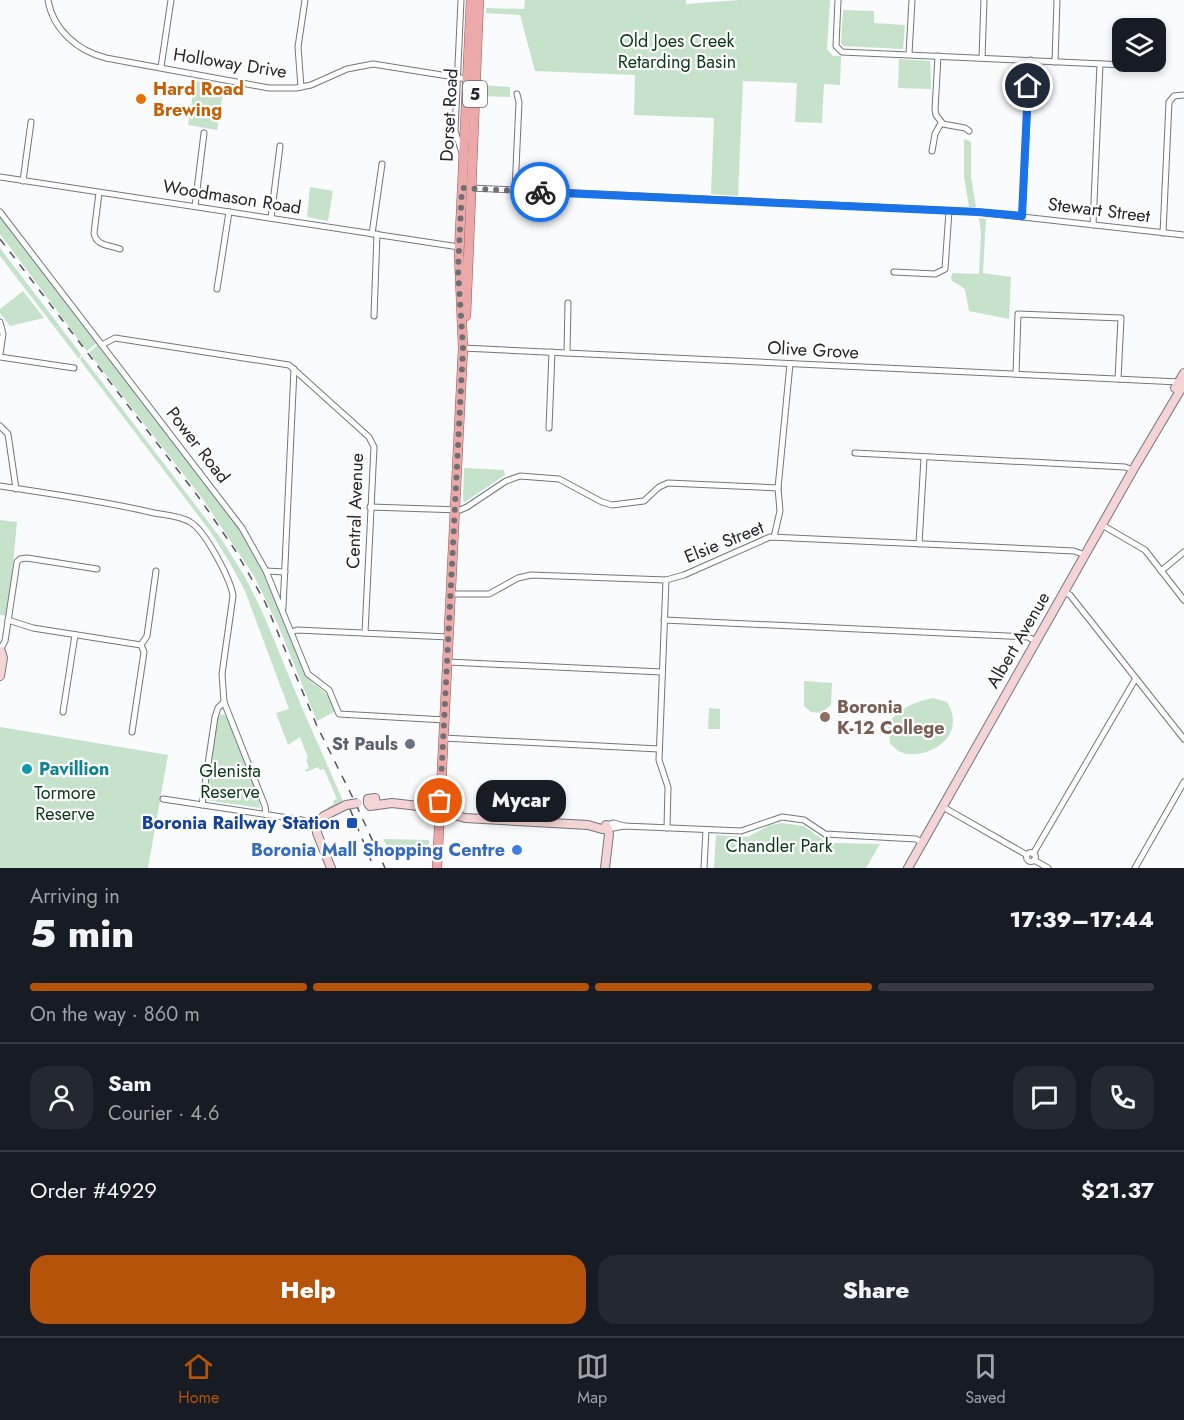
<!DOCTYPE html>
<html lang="en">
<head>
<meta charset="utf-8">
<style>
  :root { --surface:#171b24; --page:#242831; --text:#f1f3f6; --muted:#9ea1a6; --line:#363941; --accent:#b45309 }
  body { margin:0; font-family:Jost,sans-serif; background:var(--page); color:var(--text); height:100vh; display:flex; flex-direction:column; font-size:22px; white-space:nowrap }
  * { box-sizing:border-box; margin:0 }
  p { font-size:20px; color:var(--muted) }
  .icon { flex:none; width:33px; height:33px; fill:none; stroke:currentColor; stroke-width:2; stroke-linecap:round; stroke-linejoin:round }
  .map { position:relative; height:868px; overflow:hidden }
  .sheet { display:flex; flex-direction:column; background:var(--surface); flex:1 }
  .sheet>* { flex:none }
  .fabs { position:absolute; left:1112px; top:18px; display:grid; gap:12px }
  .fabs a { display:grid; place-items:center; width:54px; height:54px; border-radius:12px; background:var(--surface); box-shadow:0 3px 9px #0003; font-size:30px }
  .pin { position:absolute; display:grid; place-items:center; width:51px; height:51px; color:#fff; margin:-26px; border:3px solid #fff; border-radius:50%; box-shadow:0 2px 6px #0007 }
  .courier { position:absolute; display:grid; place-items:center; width:60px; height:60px; margin:-30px; border:4px solid #1a73e8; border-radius:50%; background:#fff; color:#222; box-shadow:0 2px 8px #0007 }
  .bubble { position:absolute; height:42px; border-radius:18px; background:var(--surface); box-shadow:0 3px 9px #0003; font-size:20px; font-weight:800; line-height:42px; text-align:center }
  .summary em { font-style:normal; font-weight:800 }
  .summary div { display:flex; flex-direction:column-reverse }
  .summary { display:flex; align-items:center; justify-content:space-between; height:102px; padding:0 30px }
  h1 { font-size:39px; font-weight:800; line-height:45px }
  .bar { display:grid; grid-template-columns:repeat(4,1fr); gap:9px 6px; align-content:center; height:72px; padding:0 30px }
  .bar i { height:8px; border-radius:4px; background:var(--line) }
  .bar .on { background:var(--accent) }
  .bar p { grid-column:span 4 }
  .line { display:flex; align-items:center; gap:15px; padding:0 30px; border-top:2px solid var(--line) }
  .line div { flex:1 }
  .round { display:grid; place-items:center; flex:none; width:63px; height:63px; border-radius:18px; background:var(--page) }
  .cta { display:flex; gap:12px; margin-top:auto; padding:12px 30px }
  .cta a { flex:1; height:69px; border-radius:18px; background:var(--accent); color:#fff; font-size:24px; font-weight:800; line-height:69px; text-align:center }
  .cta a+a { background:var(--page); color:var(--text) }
  .tabs { display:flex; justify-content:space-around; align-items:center; height:84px; border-top:2px solid var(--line); background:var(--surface); font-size:16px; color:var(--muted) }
  .tabs a { display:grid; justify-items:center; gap:3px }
  .tabs .on { color:var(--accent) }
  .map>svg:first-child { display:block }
  .green { fill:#c6e2ca }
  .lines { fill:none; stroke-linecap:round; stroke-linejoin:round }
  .street-casing { stroke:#73767f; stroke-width:7 }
  .secondary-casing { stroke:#73767f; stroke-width:10 }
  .primary-casing { stroke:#9c5658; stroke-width:10 }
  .street { stroke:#fff; stroke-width:5 }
  .secondary { stroke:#f5d4d5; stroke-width:8 }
  .primary { stroke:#eba9aa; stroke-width:9 }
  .rail { stroke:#545559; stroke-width:1.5; stroke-dasharray:8 8; stroke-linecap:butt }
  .secondary-bridge-casing { stroke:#73767f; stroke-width:10; stroke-linecap:butt }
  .secondary-bridge { stroke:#f5d4d5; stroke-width:8 }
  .done { stroke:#6f7073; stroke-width:6; stroke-dasharray:0 10.8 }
  .route { stroke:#1a73e8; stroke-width:8 }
  .food-dot { fill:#e8710a; stroke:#fff; stroke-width:2 }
  .education-dot { fill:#8d6e63; stroke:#fff; stroke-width:2 }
  .worship-dot { fill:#6b7280; stroke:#fff; stroke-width:2 }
  .culture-dot { fill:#0f9aa8; stroke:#fff; stroke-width:2 }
  .transit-dot { fill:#1a4fb4; stroke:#fff; stroke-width:2 }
  .shop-dot { fill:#3f7fe0; stroke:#fff; stroke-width:2 }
  .labels { text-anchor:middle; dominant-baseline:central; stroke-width:4.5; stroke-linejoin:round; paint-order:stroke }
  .shield { fill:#fff; stroke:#666669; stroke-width:1.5 }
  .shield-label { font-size:16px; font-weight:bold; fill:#242529 }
  .park-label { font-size:18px; fill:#093918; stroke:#fff }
  .street-label { font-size:18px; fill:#242529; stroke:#fff }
  .food-label { font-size:18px; font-weight:bold; fill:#c56008; stroke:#fff; text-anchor:start }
  .education-label { font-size:18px; font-weight:bold; fill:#785e54; stroke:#fff; text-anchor:start }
  .worship-label { font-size:18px; font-weight:bold; fill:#5b616d; stroke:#fff; text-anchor:end }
  .culture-label { font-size:18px; font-weight:bold; fill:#0d838f; stroke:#fff; text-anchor:start }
  .transit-label { font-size:18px; font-weight:bold; fill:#164399; stroke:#fff; text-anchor:end }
  .shop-label { font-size:18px; font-weight:bold; fill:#366cbe; stroke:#fff; text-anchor:end }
</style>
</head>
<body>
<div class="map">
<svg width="1184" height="868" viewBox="0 0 1184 868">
  <rect width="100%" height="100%" fill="#fafbfd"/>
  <g class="green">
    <polygon points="525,0 686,0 686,4 740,0 830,0 827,49 833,56 841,56 840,85 824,84 822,123 795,122 797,83 743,81 738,196 711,194 714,118 634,115 635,75 535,71 520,15 486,13 486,8 524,9"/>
    <polygon points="843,10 874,11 874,23 905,25 903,49 843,46 841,43"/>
    <polygon points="899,59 930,61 931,89 898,88"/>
    <polygon points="195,81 224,86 217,130 188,125"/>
    <polygon points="482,85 510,87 510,97 481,96"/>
    <polygon points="964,139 970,141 971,144 971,177 976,207 969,207 964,177"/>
    <polygon points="310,187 333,191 328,221 307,217"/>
    <polygon points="0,216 97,343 87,351 0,234"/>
    <polygon points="979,218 986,219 983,273 1011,277 1009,319 969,311 965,289 951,280 952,273 979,274 981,233"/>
    <polygon points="0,248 81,354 79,359 0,256"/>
    <polygon points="23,291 44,318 10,326 0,313 0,309"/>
    <path d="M98,344L239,529L266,577L305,674C315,690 332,689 334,712L317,721L278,625L254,576L202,498L89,353Z"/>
    <polygon points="82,356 222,540 245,577 262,611 303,710 344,803 328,809 327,808 334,804 333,801 337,799 324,769 320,770 318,767 306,772 305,770 309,768 306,760 308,758 300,737 288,745 276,713 289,709 245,591 230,563 210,531 80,360"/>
    <polygon points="464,468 504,470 505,475 465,502 463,501"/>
    <polygon points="0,520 17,522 8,616 0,615"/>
    <polygon points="804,681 832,683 831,705 821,713 811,712 804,706"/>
    <path d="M933,698L947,702C960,723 951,742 929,751C921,754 909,756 901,752C897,751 893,746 890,743L888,725C899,707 913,703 933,698Z"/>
    <polygon points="709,708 720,709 720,729 708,729"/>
    <polygon points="221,714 226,716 259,800 260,808 206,800 218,717"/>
    <polygon points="0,727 168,755 148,868 0,868"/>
    <polygon points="782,823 804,826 823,840 832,843 880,844 866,868 714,868 716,835 748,837 770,825"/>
    <polygon points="383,839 429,840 428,856 391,854"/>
  </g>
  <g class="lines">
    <g class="street-casing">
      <g id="street">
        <path d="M48,0C53,30 78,51 106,58L269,88H296L311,85L347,69L373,64L467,79"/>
        <polyline points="461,0 455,131 462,153"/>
        <polyline points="838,0 836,46 842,52 1147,66"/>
        <polyline points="909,54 912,0"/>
        <polyline points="938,56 935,110 936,115 943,124 965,128 969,131"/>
        <polyline points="982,58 984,0"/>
        <polyline points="1055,62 1057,0"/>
        <polyline points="161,67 171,0"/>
        <polyline points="301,87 298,47 305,0"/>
        <polyline points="932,151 935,134 941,123"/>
        <polyline points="0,177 459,247"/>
        <polyline points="23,181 31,122"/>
        <polyline points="471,188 978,212 1184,235"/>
        <polyline points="515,190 519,102 517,94"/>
        <path d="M99,193L94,233C96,246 109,245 120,249"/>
        <polyline points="195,206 204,133"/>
        <polyline points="0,212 242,528 266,571 308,674 329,690 339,714 445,720"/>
        <polyline points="1022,217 1030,60"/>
        <polyline points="271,218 280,146"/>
        <polyline points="1093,225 1100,64"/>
        <polyline points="1163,233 1169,102 1174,96 1184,95"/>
        <polyline points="372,234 382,164"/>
        <polyline points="894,272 935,274 945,269 949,211"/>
        <polyline points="217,289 229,212"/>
        <polyline points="374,316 377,234"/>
        <polyline points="0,322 3,334 0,354"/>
        <polyline points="102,345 115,338 289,365 369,437 374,447 365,633"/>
        <polyline points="463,348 1179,382"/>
        <polyline points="567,353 568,303"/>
        <polyline points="0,357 74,368"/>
        <polyline points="1016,374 1018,314 1121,318 1118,379"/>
        <polyline points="0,426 8,434 16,489"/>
        <polyline points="549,428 552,352"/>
        <polyline points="855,453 1125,467 1133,470"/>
        <path d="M0,486C52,494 104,501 154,513C165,515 181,516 190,522C205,530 231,580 233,596L222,674L224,702L218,708L215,717L202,805"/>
        <polyline points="370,507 460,510 467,507 506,481 520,476 559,479 602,502 612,505 644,501 659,487 668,483 778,488"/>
        <polyline points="1102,525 1145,550 1184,600"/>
        <polyline points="774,537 780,511 778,488 790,364"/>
        <polyline points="919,544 924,458"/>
        <polyline points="266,571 285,572"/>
        <polyline points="1161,571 1184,552"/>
        <polyline points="666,580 659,760 668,787 667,828"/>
        <polyline points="1065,592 1070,595 1184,739"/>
        <polyline points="451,594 489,594 518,578 531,575 666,580 684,575 770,537 1033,549 1074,551 1085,555"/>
        <polyline points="283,608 294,369"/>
        <polyline points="8,620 33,628 141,645 144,652 132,732"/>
        <polyline points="664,620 1028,637 1036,641"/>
        <polyline points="291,632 297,630 449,637"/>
        <polyline points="141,645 147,636 156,571"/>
        <polyline points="0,650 5,641 17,562 20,559 27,558 97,569"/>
        <polyline points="448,662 662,672"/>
        <polyline points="224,702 265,806 266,815"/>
        <polyline points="63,712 75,635"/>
        <polyline points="443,738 659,749"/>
        <polyline points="163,799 302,820 316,825"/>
        <polyline points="943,807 1027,855"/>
        <polyline points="606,825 614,823 624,826"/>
        <polyline points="608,829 624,826 741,831 782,817 804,820 825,834 916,839 923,843"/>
        <circle cx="1031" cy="857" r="4.5"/>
        <polyline points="1033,854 1136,678"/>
        <polyline points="1034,860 1048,868"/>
        <polyline points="704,868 706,830"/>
        <polyline points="1135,868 1184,782"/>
      </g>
    </g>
    <g class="secondary-casing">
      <g id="secondary">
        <polyline points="1175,388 1184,373"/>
        <polyline points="0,676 3,658 1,651"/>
        <polyline points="376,804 375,798 368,799 368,803 370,806 392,803 427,807 465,818 588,825 602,829 608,829"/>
        <polyline points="331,868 317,833 316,825 324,816 346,805"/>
        <polyline points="605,868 609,834 606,825"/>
        <polyline points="908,868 1133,470 1184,384"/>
      </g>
    </g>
    <g class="primary-casing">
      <g id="primary">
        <polyline points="466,316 479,0"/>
        <polyline points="437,868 463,348 459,254 471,0"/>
      </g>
    </g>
    <use href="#street" class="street"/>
    <use href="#secondary" class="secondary"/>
    <use href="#primary" class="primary"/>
    <g class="rail">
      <polyline points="0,239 200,499 235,550 265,602 317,726 354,800 385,868"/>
      <polyline points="350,809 374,868"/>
    </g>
    <g class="secondary-bridge-casing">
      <polyline id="secondary-bridge" points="346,805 358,803"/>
    </g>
    <use href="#secondary-bridge" class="secondary-bridge"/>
  </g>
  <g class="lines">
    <polyline class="done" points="440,801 463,348 458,270 462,188 540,192"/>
    <polyline class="route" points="540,192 978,212 1022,216 1028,86"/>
  </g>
  <circle class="food-dot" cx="141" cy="99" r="6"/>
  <circle class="education-dot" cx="825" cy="717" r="6"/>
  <circle class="worship-dot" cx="410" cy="744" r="6"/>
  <circle class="culture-dot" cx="27" cy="769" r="6"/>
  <rect class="transit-dot" x="346" y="817" width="12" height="12" rx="3"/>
  <circle class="shop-dot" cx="517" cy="850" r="6"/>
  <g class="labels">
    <rect class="shield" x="463" y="81" width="24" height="26" rx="4.5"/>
    <g class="shield-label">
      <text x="475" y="94">5</text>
    </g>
    <g class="park-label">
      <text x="677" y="41">Old Joes Creek<tspan x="677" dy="21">Retarding Basin</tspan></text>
      <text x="230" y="771">Glenista<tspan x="230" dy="21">Reserve</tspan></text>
      <text x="65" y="793">Tormore<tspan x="65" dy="21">Reserve</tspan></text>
      <text x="779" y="846">Chandler Park</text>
    </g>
    <g class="street-label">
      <text transform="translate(230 63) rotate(9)">Holloway Drive</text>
      <text transform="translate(449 115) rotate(-87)">Dorset Road</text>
      <text transform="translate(232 197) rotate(9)">Woodmason Road</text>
      <text transform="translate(1099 210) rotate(7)">Stewart Street</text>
      <text transform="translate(813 350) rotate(3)">Olive Grove</text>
      <text transform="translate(198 445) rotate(52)">Power Road</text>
      <text transform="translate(355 511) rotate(-88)">Central Avenue</text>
      <text transform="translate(724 542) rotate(-22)">Elsie Street</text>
      <text transform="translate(1018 640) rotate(-60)">Albert Avenue</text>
    </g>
    <g class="food-label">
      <text x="153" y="89">Hard Road<tspan x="153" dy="21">Brewing</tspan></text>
    </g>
    <g class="education-label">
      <text x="837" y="707">Boronia<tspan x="837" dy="21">K-12 College</tspan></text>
    </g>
    <g class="worship-label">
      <text x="398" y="744">St Pauls</text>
    </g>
    <g class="culture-label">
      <text x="39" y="769">Pavillion</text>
    </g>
    <g class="transit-label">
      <text x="340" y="823">Boronia Railway Station</text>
    </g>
    <g class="shop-label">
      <text x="505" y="850">Boronia Mall Shopping Centre</text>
    </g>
  </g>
</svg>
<div class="fabs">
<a><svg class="icon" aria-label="layers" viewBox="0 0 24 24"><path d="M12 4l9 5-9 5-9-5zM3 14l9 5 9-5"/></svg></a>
</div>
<div class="pin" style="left:440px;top:801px;background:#ea580c"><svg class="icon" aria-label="bag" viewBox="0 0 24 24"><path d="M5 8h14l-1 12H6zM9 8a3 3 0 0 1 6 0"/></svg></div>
<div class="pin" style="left:1028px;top:86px;background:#1f2937"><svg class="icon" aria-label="home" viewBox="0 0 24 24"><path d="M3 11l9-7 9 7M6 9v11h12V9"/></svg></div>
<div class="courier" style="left:540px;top:192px"><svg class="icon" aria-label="bike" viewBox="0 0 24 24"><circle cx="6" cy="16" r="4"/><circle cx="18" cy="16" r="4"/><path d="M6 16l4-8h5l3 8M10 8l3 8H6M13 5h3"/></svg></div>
<div class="bubble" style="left:476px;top:780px;width:90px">Mycar</div>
</div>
<section class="sheet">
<div class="summary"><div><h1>5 min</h1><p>Arriving in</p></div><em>17:39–17:44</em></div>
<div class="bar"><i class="on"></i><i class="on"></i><i class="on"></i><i></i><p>On the way · 860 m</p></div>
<div class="line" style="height:108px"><a class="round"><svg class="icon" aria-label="person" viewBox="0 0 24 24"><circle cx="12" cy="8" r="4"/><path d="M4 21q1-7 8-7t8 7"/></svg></a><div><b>Sam</b><p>Courier · 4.6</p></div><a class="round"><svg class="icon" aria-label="chat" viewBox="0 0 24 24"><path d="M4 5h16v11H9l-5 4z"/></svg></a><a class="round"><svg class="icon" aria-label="phone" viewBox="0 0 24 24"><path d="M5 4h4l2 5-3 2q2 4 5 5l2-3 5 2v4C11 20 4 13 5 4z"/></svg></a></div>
<div class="line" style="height:78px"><div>Order #4929</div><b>$21.37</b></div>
<div class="cta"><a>Help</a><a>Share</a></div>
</section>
<nav class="tabs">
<a class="on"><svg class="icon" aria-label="home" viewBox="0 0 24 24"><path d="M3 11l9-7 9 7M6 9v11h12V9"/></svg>Home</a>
<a><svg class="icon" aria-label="map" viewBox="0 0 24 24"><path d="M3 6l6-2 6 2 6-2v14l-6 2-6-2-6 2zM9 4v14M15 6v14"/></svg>Map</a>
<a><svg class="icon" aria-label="saved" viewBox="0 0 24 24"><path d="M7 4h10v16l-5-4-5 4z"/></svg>Saved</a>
</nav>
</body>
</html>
